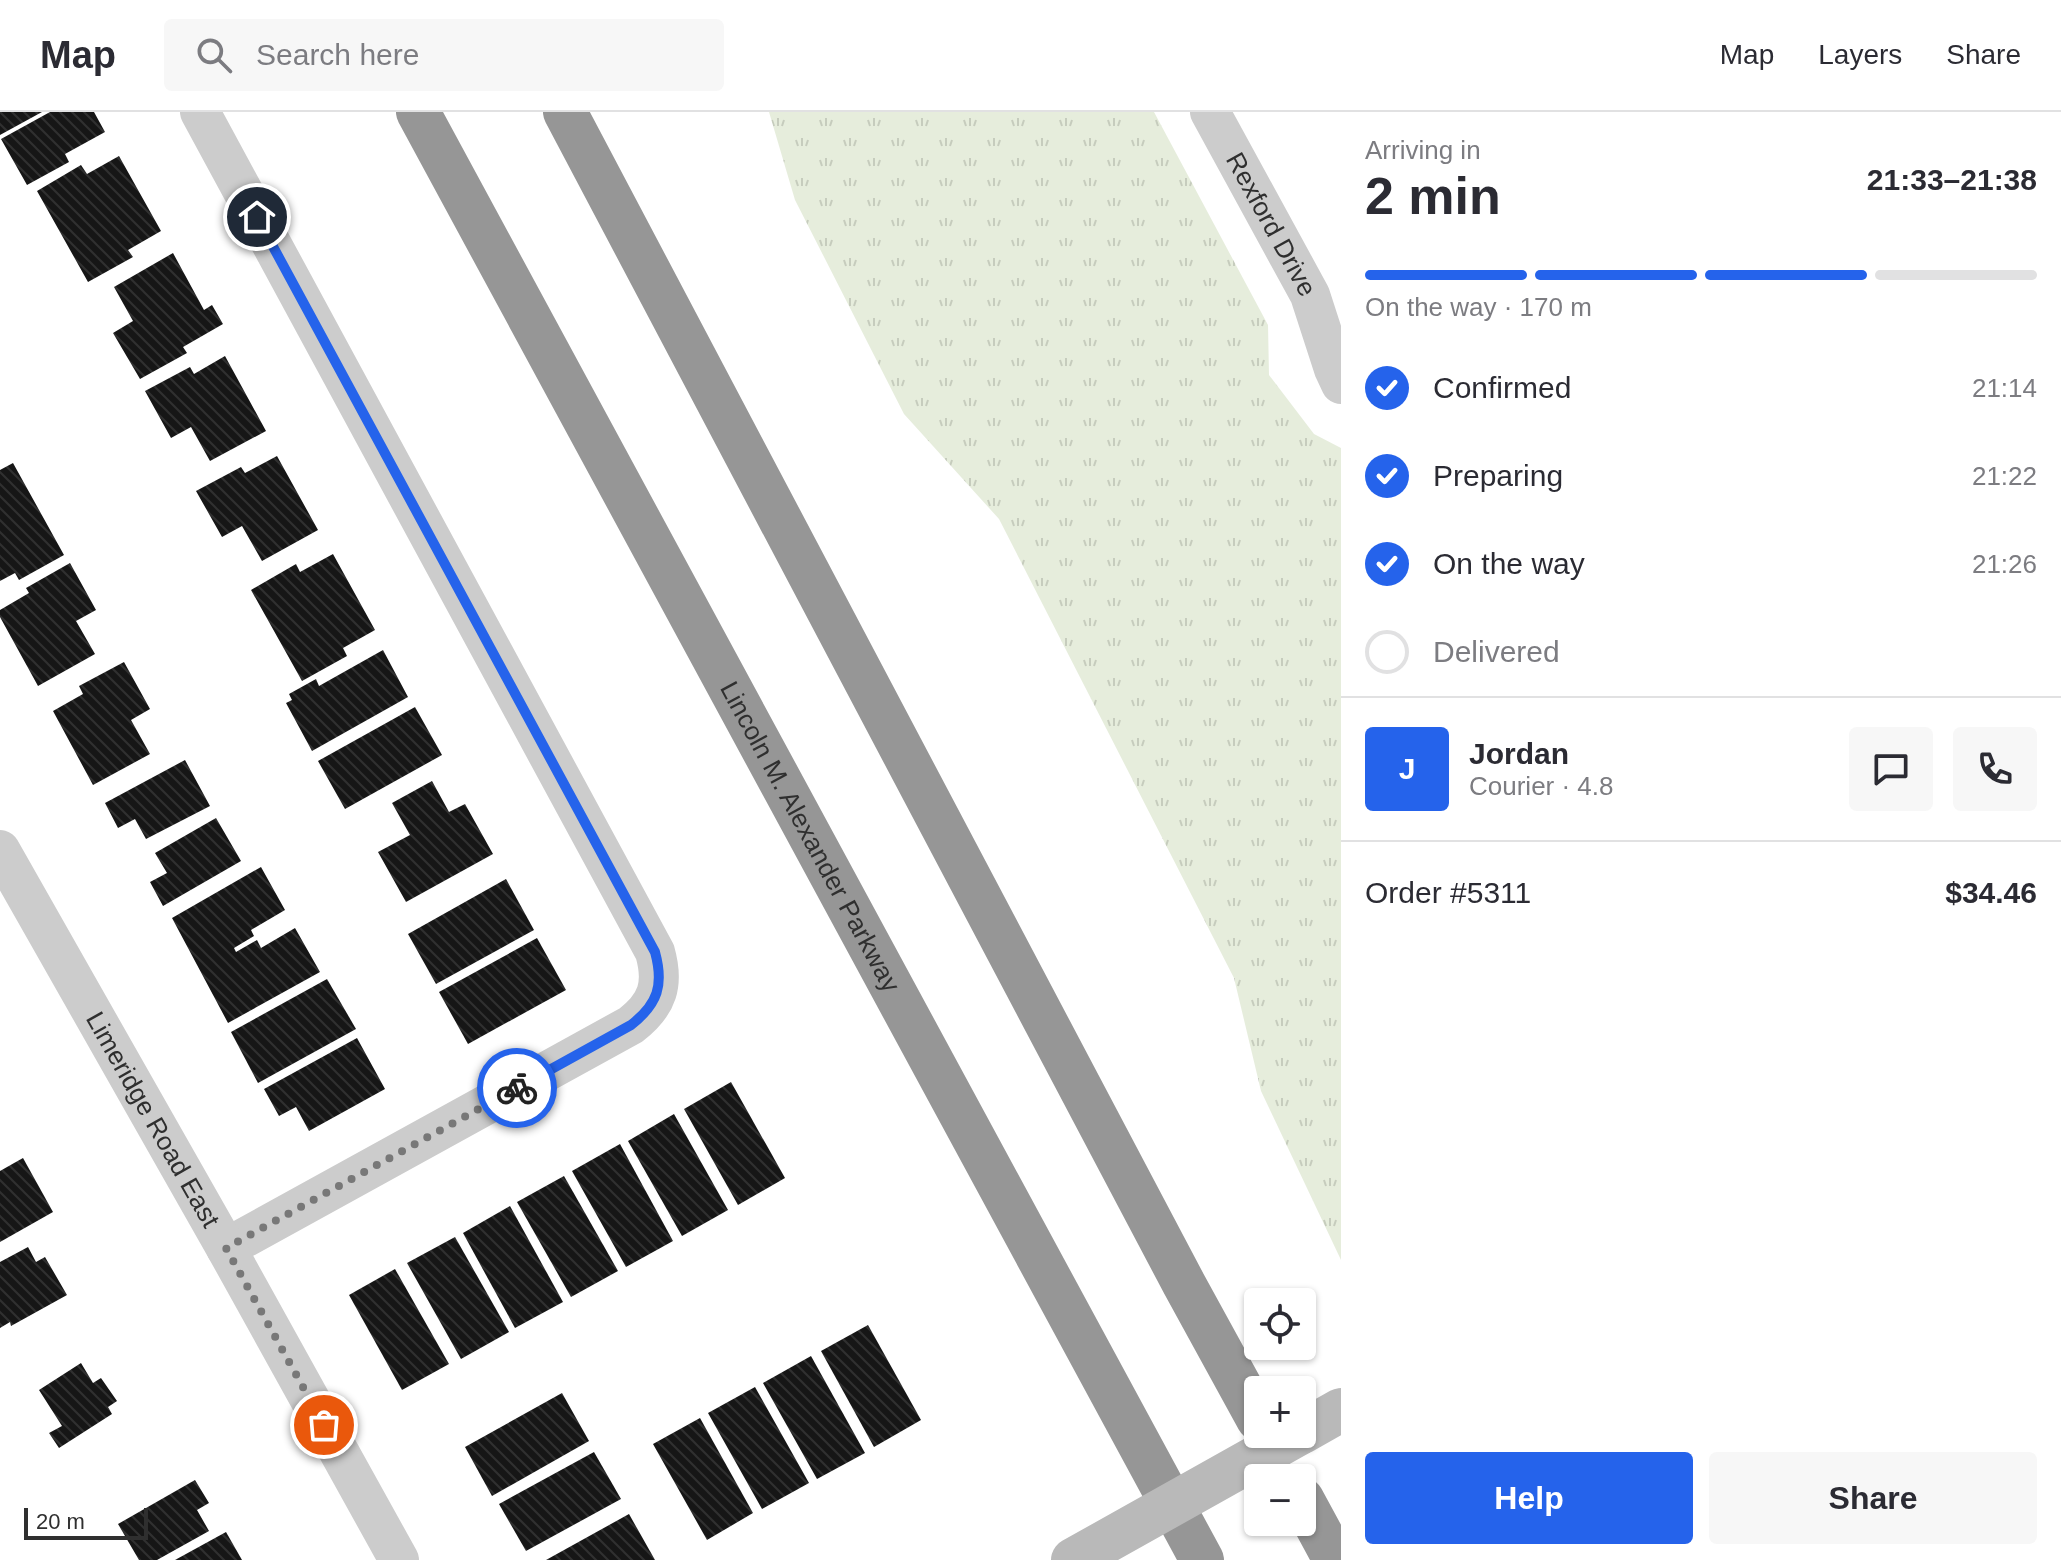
<!DOCTYPE html>
<html lang="en">
<head>
<meta charset="utf-8">
<style>
  :root { --surface:#fff; --page:#f7f7f7; --text:#2b2b33; --muted:#7c7c81; --line:#e1e1e2; --accent:#2563eb }
  body { margin:0; font-family:Arial,sans-serif; background:var(--page); color:var(--text); height:100vh; display:flex; flex-direction:column; font-size:30px; white-space:nowrap }
  * { box-sizing:border-box; margin:0 }
  p { font-size:26px; color:var(--muted) }
  .icon { flex:none; width:44px; height:44px; fill:none; stroke:currentColor; stroke-width:2; stroke-linecap:round; stroke-linejoin:round }
  .map { position:relative; flex:1; overflow:hidden }
  .panel { display:flex; flex-direction:column; background:var(--surface); width:720px }
  .panel>* { flex:none }
  .buttons { position:absolute; left:1244px; top:1176px; display:grid; gap:16px }
  .buttons a { display:grid; place-items:center; width:72px; height:72px; border-radius:8px; background:var(--surface); box-shadow:0 2px 6px #0004; font-size:40px }
  .scale { position:absolute; left:24px; bottom:20px; width:124px; box-sizing:border-box; padding-left:8px; border:4px solid #2f2f2f; border-top:0; font-size:22px; line-height:28px; white-space:nowrap; color:#2f2f2f; -webkit-text-stroke:6px #fff; paint-order:stroke }
  .pin { position:absolute; display:grid; place-items:center; width:68px; height:68px; color:#fff; margin:-34px; border:4px solid #fff; border-radius:50%; box-shadow:0 2px 8px #0007 }
  .courier { position:absolute; display:grid; place-items:center; width:80px; height:80px; margin:-40px; border:6px solid #2563eb; border-radius:50%; background:#fff; color:#222; box-shadow:0 2px 10px #0007 }
  .overview em { font-style:normal; font-weight:700 }
  .overview div { display:flex; flex-direction:column-reverse }
  .overview { display:flex; align-items:center; justify-content:space-between; height:136px; padding:0 24px }
  h1 { font-size:52px; font-weight:700; line-height:60px }
  .bar { display:grid; grid-template-columns:repeat(4,1fr); gap:12px 8px; align-content:center; height:96px; padding:0 24px }
  .bar i { height:10px; border-radius:6px; background:var(--line) }
  .bar .selected { background:var(--accent) }
  .bar p { grid-column:span 4 }
  .line { display:flex; align-items:center; gap:20px; padding:0 24px; border-top:2px solid var(--line) }
  .line div { flex:1 }
  .round { display:grid; place-items:center; flex:none; width:84px; height:84px; border-radius:8px; background:var(--page) }
  ol { padding:0 24px; list-style:none }
  li { display:flex; align-items:center; gap:24px; height:88px }
  li p { margin-inline-start:auto }
  li .icon { padding:8px; border-radius:50%; background:var(--accent); color:#fff; stroke-width:4 }
  li:last-child { color:var(--muted) }
  li i { width:44px; height:44px; border:4px solid var(--line); border-radius:50% }
  .cta { display:flex; gap:16px; margin-top:auto; padding:16px 24px }
  .cta a { flex:1; height:92px; border-radius:8px; background:var(--accent); color:#fff; font-size:32px; font-weight:700; line-height:92px; text-align:center }
  .cta a+a { background:var(--page); color:var(--text) }
  header { display:flex; align-items:center; gap:48px; box-sizing:border-box; height:112px; padding:0 40px; background:var(--surface); border-bottom:2px solid var(--line) }
  header strong { font-size:38px }
  nav { display:flex; gap:44px; margin-inline-start:auto; font-size:28px }
  .search { width:560px; height:72px; background:var(--page); display:flex; align-items:center; gap:20px; box-sizing:border-box; padding:0 28px; border-radius:8px; color:var(--muted); font-size:30px }
  main { display:flex; flex:1; min-height:0 }
  .map>svg:first-child { display:block }
  .park { fill:url(#park-tufts) }
  .building { fill:url(#building-back-hatch) }
  .lines { fill:none; stroke-linecap:round; stroke-linejoin:round }
  .street { stroke:#ccc; stroke-width:40 }
  .secondary { stroke:#b9b9b9; stroke-width:44 }
  .highway { stroke:#969696; stroke-width:44 }
  .secondary-bridge { stroke:#b9b9b9; stroke-width:44 }
  .done { stroke:#787878; stroke-width:8; stroke-dasharray:0 14.4 }
  .route { stroke:#2563eb; stroke-width:10 }
  .labels { text-anchor:middle; dominant-baseline:central; stroke-width:8; stroke-linejoin:round; paint-order:stroke }
  .street-label { font-size:26px; fill:#2f2f2f; stroke:#fff }
</style>
</head>
<body>
<header>
<strong>Map</strong>
<div class="search"><svg class="icon" aria-label="search" viewBox="0 0 24 24"><circle cx="10" cy="10" r="6"/><path d="M15 15l6 6"/></svg>Search here</div>
<nav><a>Map</a><a>Layers</a><a>Share</a></nav>
</header>
<main>
<div class="map">
<svg width="1341" height="1448" viewBox="0 0 1341 1448">
  <defs>
    <pattern id="park-tufts" width="24" height="20" patternUnits="userSpaceOnUse" patternTransform="scale(2)"><rect width="24" height="20" fill="#e6eddc"/><path d="M3 7l-1-3M5 7V3M7 7l1-3M15 17l-1-3M17 17v-4M19 17l1-3" fill="none" stroke="#c6ccbd"/></pattern>
    <pattern id="building-back-hatch" width="6" height="6" patternUnits="userSpaceOnUse" patternTransform="scale(2)"><rect width="6" height="6" fill="#161616"/><path d="M-1 5l2 2M0 0l6 6M5-1l2 2" fill="none" stroke="#303030"/></pattern>
  </defs>
  <rect width="100%" height="100%" fill="#fff"/>
  <polygon class="park" points="769,0 1154,0 1268,213 1269,263 1314,322 1341,336 1341,1148 1261,979 1234,866 999,407 904,302 795,88"/>
  <g class="building">
    <polygon points="0,0 42,0 0,23"/>
    <polygon points="50,0 94,0 105,20 65,42 69,50 27,73 1,27"/>
    <polygon points="119,44 161,119 128,138 133,145 88,170 37,79 81,53 87,62"/>
    <polygon points="173,141 204,198 212,193 223,212 183,235 187,241 140,267 113,221 133,209 114,175"/>
    <polygon points="225,244 266,319 210,349 191,315 171,326 145,279 190,255 194,262"/>
    <polygon points="277,344 318,418 262,449 242,414 222,425 196,379 241,355 245,361"/>
    <polygon points="13,351 64,443 19,468 15,461 0,469 0,358"/>
    <polygon points="333,442 375,518 343,536 347,544 302,569 251,478 296,452 300,460"/>
    <polygon points="70,451 96,498 76,509 95,542 38,574 0,505 0,498 29,481 26,476"/>
    <polygon points="383,538 408,585 312,639 286,591 292,588 289,582 316,567 319,574"/>
    <polygon points="124,550 150,597 131,608 150,642 93,673 53,599 83,582 79,574"/>
    <polygon points="415,595 442,643 345,697 318,649"/>
    <polygon points="185,648 210,694 146,727 135,707 118,716 105,691"/>
    <polygon points="432,669 449,700 465,692 493,742 406,790 378,740 410,723 392,691"/>
    <polygon points="216,706 241,749 163,794 150,770 167,761 155,741"/>
    <polygon points="261,755 285,798 251,818 254,824 234,836 236,840 257,828 261,836 295,816 320,860 228,911 172,806"/>
    <polygon points="506,767 534,818 436,872 408,822"/>
    <polygon points="537,826 566,878 468,932 439,880"/>
    <polygon points="327,867 356,917 258,971 231,920"/>
    <polygon points="357,926 385,977 309,1019 296,995 279,1004 264,977"/>
    <polygon points="731,970 785,1066 738,1093 684,997"/>
    <polygon points="674,1002 728,1098 682,1124 628,1029"/>
    <polygon points="620,1032 673,1129 626,1155 572,1059"/>
    <polygon points="23,1046 53,1100 0,1130 0,1059"/>
    <polygon points="564,1064 618,1159 571,1185 517,1090"/>
    <polygon points="510,1094 563,1190 515,1216 463,1121"/>
    <polygon points="455,1125 509,1220 461,1247 407,1151"/>
    <polygon points="28,1135 36,1150 45,1145 67,1183 11,1214 10,1210 0,1216 0,1150"/>
    <polygon points="395,1157 449,1252 402,1278 349,1183"/>
    <polygon points="868,1213 921,1308 874,1335 821,1239"/>
    <polygon points="811,1244 865,1341 817,1367 763,1271"/>
    <polygon points="81,1251 93,1271 101,1266 117,1289 108,1295 112,1302 59,1336 49,1321 62,1314 39,1278"/>
    <polygon points="755,1275 809,1371 762,1397 708,1301"/>
    <polygon points="562,1281 589,1329 492,1384 465,1335"/>
    <polygon points="700,1306 753,1401 707,1428 653,1332"/>
    <polygon points="594,1340 621,1387 526,1439 499,1392"/>
    <polygon points="195,1368 209,1391 197,1398 209,1419 157,1448 139,1448 118,1412"/>
    <polygon points="629,1402 655,1448 546,1448"/>
    <polygon points="226,1420 242,1448 175,1448"/>
  </g>
  <g class="lines">
    <g class="street">
      <path d="M200,0L655,840C664,872 658,892 631,913L226,1136"/>
      <path id="s1" d="M1210,0L1310,183L1334,257L1341,272"/>
      <path id="s2" d="M0,738L226,1136L399,1448"/>
    </g>
    <polyline class="secondary" points="1302,1320 1341,1298"/>
    <g class="highway">
      <path id="s3" d="M418,0L1202,1448"/>
      <polyline points="565,0 1184,1172 1258,1307"/>
      <polyline points="1302,1387 1335,1448"/>
    </g>
    <polyline class="secondary-bridge" points="1073,1448 1298,1322"/>
  </g>
  <g class="lines">
    <polyline class="done" points="324,1313 226,1136 517,976"/>
    <path class="route" d="M257,105L655,840C664,873 658,892 631,913L517,976"/>
  </g>
  <g class="labels">
    <g class="street-label">
      <text stroke="none"><textPath href="#s1" startOffset="128">Rexford Drive</textPath></text>
      <text stroke="none"><textPath href="#s3" startOffset="824">Lincoln M. Alexander Parkway</textPath></text>
      <text stroke="none"><textPath href="#s2" startOffset="310">Limeridge Road East</textPath></text>
    </g>
  </g>
</svg>
<div class="buttons">
<a><svg class="icon" aria-label="locate" viewBox="0 0 24 24"><circle cx="12" cy="12" r="6"/><path d="M12 2v4M12 18v4M2 12h4M18 12h4"/></svg></a>
<a>+</a>
<a>−</a>
</div>
<div class="scale">20 m</div>
<div class="pin" style="left:324px;top:1313px;background:#ea580c"><svg class="icon" aria-label="bag" viewBox="0 0 24 24"><path d="M5 8h14l-1 12H6zM9 8a3 3 0 0 1 6 0"/></svg></div>
<div class="pin" style="left:257px;top:105px;background:#1f2937"><svg class="icon" aria-label="home" viewBox="0 0 24 24"><path d="M3 11l9-7 9 7M6 9v11h12V9"/></svg></div>
<div class="courier" style="left:517px;top:976px"><svg class="icon" aria-label="bike" viewBox="0 0 24 24"><circle cx="6" cy="16" r="4"/><circle cx="18" cy="16" r="4"/><path d="M6 16l4-8h5l3 8M10 8l3 8H6M13 5h3"/></svg></div>
</div>
<section class="panel">
<div class="overview"><div><h1>2 min</h1><p>Arriving in</p></div><em>21:33–21:38</em></div>
<div class="bar"><i class="selected"></i><i class="selected"></i><i class="selected"></i><i></i><p>On the way · 170 m</p></div>
<ol>
<li><svg class="icon" aria-label="check" viewBox="0 0 24 24"><path d="M5 12l5 5 9-10"/></svg>Confirmed<p>21:14</p></li>
<li><svg class="icon" aria-label="check" viewBox="0 0 24 24"><path d="M5 12l5 5 9-10"/></svg>Preparing<p>21:22</p></li>
<li><svg class="icon" aria-label="check" viewBox="0 0 24 24"><path d="M5 12l5 5 9-10"/></svg>On the way<p>21:26</p></li>
<li><i></i>Delivered</li>
</ol>
<div class="line" style="height:144px"><b class="round" style="background:var(--accent);color:#fff">J</b><div><b>Jordan</b><p>Courier · 4.8</p></div><a class="round"><svg class="icon" aria-label="chat" viewBox="0 0 24 24"><path d="M4 5h16v11H9l-5 4z"/></svg></a><a class="round"><svg class="icon" aria-label="phone" viewBox="0 0 24 24"><path d="M5 4h4l2 5-3 2q2 4 5 5l2-3 5 2v4C11 20 4 13 5 4z"/></svg></a></div>
<div class="line" style="height:104px"><div>Order #5311</div><b>$34.46</b></div>
<div class="cta"><a>Help</a><a>Share</a></div>
</section>
</main>
</body>
</html>
